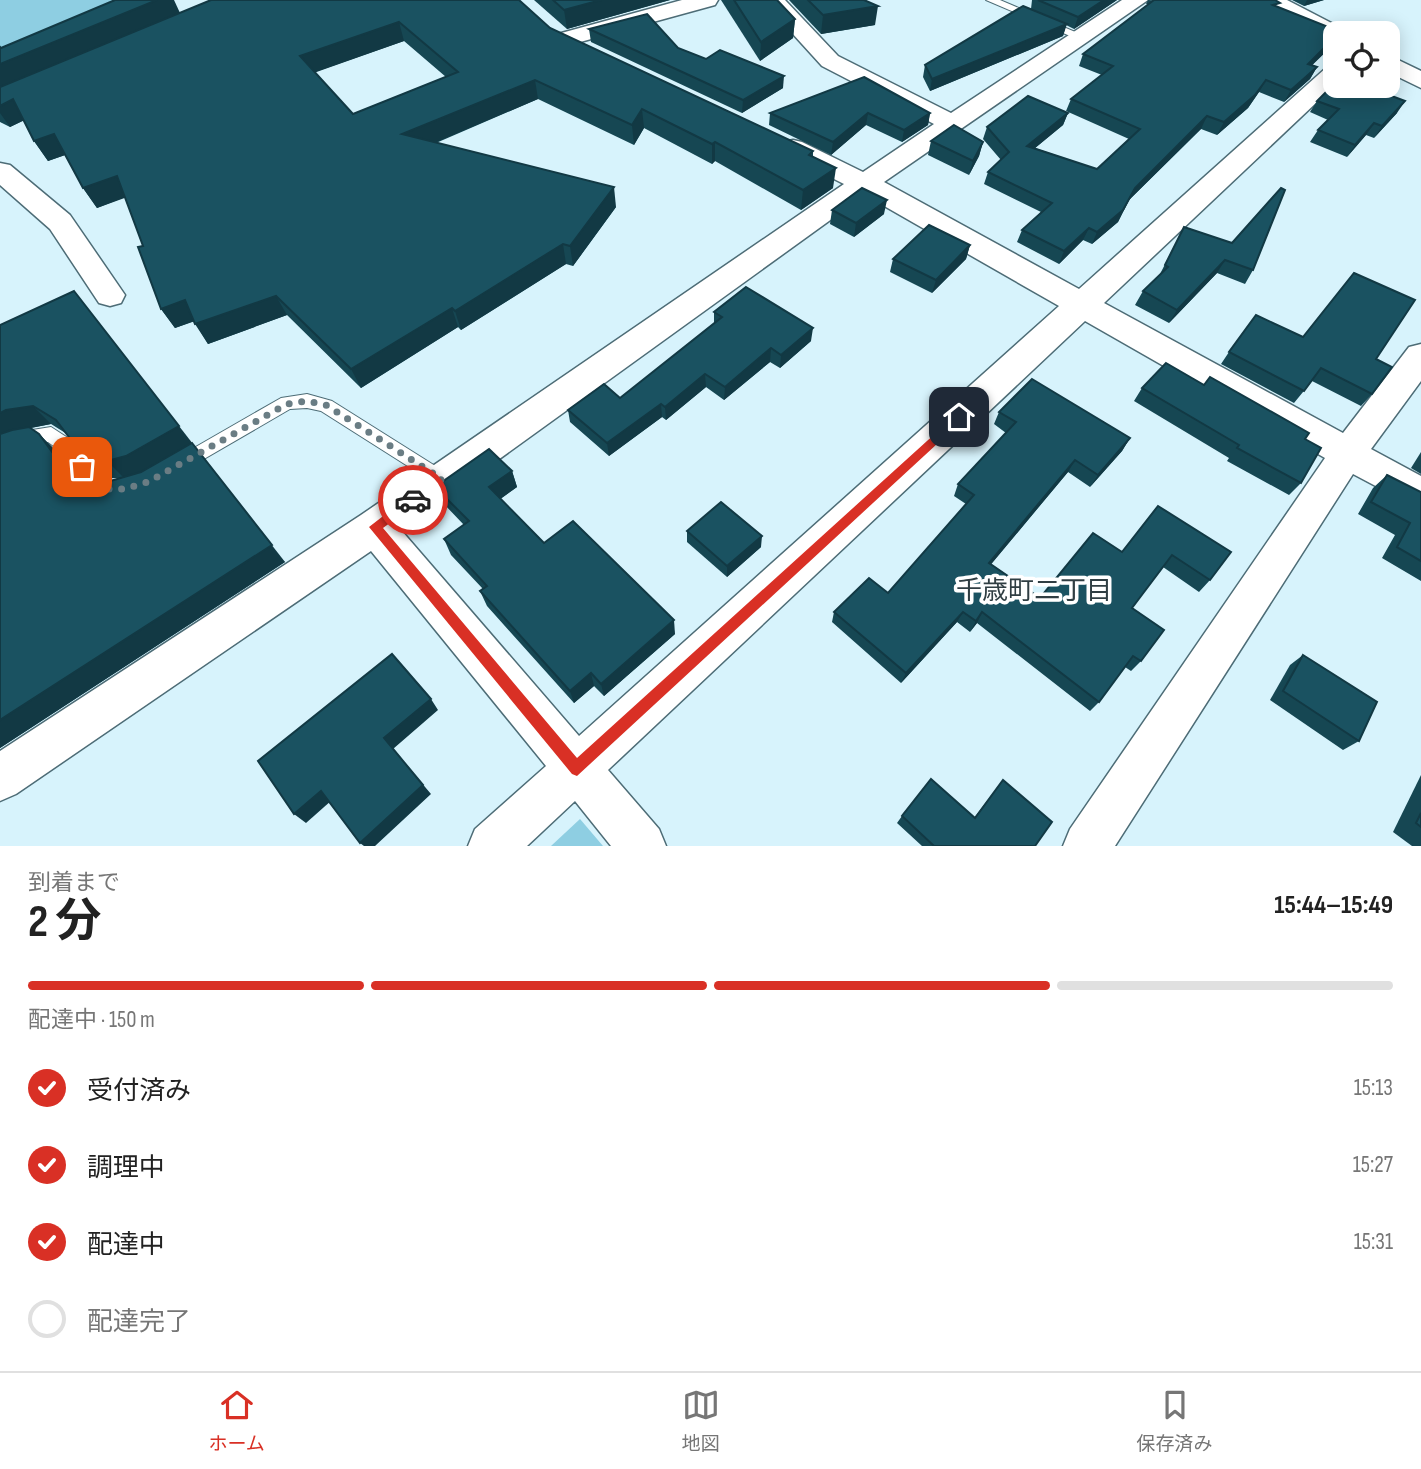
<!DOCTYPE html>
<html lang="ja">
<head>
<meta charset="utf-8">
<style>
  :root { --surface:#fff; --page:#f2f2f2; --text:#222; --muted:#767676; --line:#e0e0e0; --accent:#d93025 }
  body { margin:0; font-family:"Sofia Sans Condensed","Noto Sans JP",sans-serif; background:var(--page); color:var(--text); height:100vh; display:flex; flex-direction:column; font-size:26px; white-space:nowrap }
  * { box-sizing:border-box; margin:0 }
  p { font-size:23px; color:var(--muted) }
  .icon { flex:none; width:38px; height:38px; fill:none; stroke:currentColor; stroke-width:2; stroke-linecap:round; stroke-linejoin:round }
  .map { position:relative; height:846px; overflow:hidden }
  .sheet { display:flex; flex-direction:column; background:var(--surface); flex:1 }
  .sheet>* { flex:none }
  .buttons { position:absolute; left:1323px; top:21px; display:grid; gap:14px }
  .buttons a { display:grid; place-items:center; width:77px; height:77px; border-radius:14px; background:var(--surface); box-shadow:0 4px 18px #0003; font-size:35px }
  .pin { position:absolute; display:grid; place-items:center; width:60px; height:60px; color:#fff; margin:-30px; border-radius:14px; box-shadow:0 4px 10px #0006 }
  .courier { position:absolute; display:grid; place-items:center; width:70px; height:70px; margin:-35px; border:5px solid #d93025; border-radius:50%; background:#fff; color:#222; box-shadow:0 2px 9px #0007 }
  .head em { font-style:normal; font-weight:700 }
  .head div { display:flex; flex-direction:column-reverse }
  .head { display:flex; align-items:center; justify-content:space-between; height:119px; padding:0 28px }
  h1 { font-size:46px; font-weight:700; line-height:52px }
  .bar { display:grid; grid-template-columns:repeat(4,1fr); gap:10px 7px; align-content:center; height:84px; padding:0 28px }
  .bar i { height:9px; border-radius:5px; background:var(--line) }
  .bar .active { background:var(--accent) }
  .bar p { grid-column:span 4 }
  ol { padding:0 28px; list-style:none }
  li { display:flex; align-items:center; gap:21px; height:77px }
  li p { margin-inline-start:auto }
  li .icon { padding:7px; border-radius:50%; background:var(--accent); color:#fff; stroke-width:4 }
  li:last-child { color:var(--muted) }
  li i { width:38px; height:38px; border:4px solid var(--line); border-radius:50% }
  .dock { display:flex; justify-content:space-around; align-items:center; height:98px; border-top:2px solid var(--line); background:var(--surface); font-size:19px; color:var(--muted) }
  .dock a { display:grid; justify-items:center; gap:4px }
  .dock .active { color:var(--accent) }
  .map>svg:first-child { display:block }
  .green { fill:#8ecee2 }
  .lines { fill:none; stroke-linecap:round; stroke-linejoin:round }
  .service-casing { stroke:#4d6c76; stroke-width:2 }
  .minor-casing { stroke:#4d6c76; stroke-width:3 }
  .service { fill:#fff; fill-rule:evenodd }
  .minor { fill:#fff; fill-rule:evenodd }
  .wall { fill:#164753; fill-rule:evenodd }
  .shaded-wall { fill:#123944 }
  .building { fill:#1a5261; stroke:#123944; stroke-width:2; fill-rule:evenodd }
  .route { fill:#d93025 }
  .done { stroke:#6a7d84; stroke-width:7; stroke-dasharray:0 12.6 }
  .labels { text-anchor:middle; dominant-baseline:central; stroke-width:7; stroke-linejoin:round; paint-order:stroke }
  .neighbourhood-label { font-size:26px; fill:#303e43; stroke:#fff }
</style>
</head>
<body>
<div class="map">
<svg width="1421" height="846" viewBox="0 0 1421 846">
  <rect width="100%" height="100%" fill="#d7f3fc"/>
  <g class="green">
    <polygon points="0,0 124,0 0,51"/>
    <polygon points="580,819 603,846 551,846"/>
  </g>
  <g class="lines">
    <g class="service-casing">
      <g id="service">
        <polygon points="986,0 1000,0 1087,37 1077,39"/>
        <polygon points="307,394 332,401 448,474 451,479 448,484 442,487 436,484 321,411 307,408 290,409 185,470 179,472 173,470 170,465 173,460 281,398"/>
        <polygon points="51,427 71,440 103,481 118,484 120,489 118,494 111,497 91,494 59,450 48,442 30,445 0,459 0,443 26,431"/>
      </g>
    </g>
    <g class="minor-casing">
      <g id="minor">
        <polygon points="682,0 718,0 715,5 562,47 554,45 551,40 554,35"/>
        <path d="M762,0H785L838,56L951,113L1122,0H1148L884,182L1079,289L1327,67L1335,65V85L1104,303L1343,433L1409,347L1421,344V381L1371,449L1421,476V510L1353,474L1115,846H1063L1070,829L1325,458L1085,321L608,770L659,829L666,846H611L575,801L527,846H468L475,829L546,766L371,551L16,794L0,801V751L361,515L844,184L784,154L780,148L784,142L793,140L802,142L863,172L934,124L822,66ZM865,195L1059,306L579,736L401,530Z"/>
        <polygon points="1259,0 1287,0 1343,29 1346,33 1335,33 1335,41 1327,39 1262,5"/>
        <polygon points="1388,55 1421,71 1421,88 1388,72"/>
        <polygon points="0,163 10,165 70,215 125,295 121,303 110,306 99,303 50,229 0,185"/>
      </g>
    </g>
    <use href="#service" class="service"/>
    <use href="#minor" class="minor"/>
  </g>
  <g class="wall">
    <polygon points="534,0 670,0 567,29"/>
    <polygon points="721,0 777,0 795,19 793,38 760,61"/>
    <polygon points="789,0 864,0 875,25 821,34"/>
    <polygon points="1032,0 1117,0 1074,29 1066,25 1063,36 930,91 923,77 925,65 1031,9"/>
    <polygon points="1148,0 1278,7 1335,33 1335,42 1312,65 1317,67 1310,79 1284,102 1259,92 1248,108 1217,135 1201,129 1129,200 1118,222 1092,244 1083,240 1059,264 1017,242 1022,230 1041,212 984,184 988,172 1001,160 983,139 987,127 1068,113 1063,125 1035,148 1097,169 1129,139 1066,111 1071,99 1102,75 1079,66 1083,54 1149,4 1146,4"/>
    <polygon points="1292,0 1324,0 1304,6"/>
    <path d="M180,13L550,28L813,151V157L833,188L801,210L715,161L712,164L644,128L634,145L538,99L436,143L616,207L573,266L566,264L461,330L458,327L361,388L287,315L208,344L194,321L175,328L161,309L143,246L125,197L97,208L83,188L65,155L48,161L34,141L24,120L10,127L0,122V47L1,48ZM404,41L446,77L353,114L315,72Z"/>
    <polygon points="589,29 678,48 706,59 783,88 742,113 591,42"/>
    <polygon points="1317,101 1397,113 1374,138 1366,135 1347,157 1310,142 1318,130 1328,120 1310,112"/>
    <polygon points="770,113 930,113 928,125 902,142 866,125 831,155 769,125"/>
    <polygon points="931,141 983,142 979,156 969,175 928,155"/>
    <polygon points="832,210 884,214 854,237 830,224"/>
    <polygon points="1184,227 1253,270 1245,284 1217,273 1169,323 1135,305 1143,291 1159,276"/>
    <polygon points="970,245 966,259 932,293 890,272 893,259"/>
    <polygon points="714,312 811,341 780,368 770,362 724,400 706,387 666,420 662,417 609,456 570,422 568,410 620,398 714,323"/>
    <path d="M0,325L285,562L0,748ZM51,424L67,434L87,461L104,478H119L107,482L77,479L57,452L39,434L31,428Z"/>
    <polygon points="1303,337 1376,359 1372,394 1361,406 1312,381 1294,403 1221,364 1229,352"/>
    <polygon points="1204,385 1305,439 1301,483 1289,495 1227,461 1229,458 1134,401 1142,388"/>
    <polygon points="999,412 1130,438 1122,451 1090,487 1068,472 991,564 1040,598 1122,552 1158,506 1210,580 1199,592 1163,567 1132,608 1141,661 1131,671 1125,667 1099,702 1090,711 977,623 970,632 957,622 901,683 832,622 834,612 888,593 966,504 954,496 958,484 1006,433 994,424"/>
    <polygon points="1421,452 1421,474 1411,468"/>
    <polygon points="512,471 517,487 500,499 544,543 675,634 604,696 594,686 574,703 487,606 480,591 483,589 451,555 444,539 464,525 443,503 435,487"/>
    <polygon points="1387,475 1421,492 1421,581 1382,558 1395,535 1358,514 1373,488"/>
    <polygon points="687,531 761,547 727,577 687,542"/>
    <polygon points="1303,655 1359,741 1343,750 1270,700 1290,665"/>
    <polygon points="1421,775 1421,846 1412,846 1393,832"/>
    <polygon points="1003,780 1035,846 922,846 897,823 902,816 974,818"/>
  </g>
  <g class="shaded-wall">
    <polygon points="157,0 174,0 180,13 0,89 0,64"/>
    <polygon points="601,0 670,0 567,29 564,10"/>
    <polygon points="1104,0 1117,0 1074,29 1078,17"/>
    <polygon points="1307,0 1324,0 1304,6"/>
    <polygon points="878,6 875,25 821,34 823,15"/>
    <polygon points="795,19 793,38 760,61 761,42"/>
    <polygon points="399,22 404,41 308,75 300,56"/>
    <polygon points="1067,24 1063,36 930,91 932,79"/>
    <polygon points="1335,37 1334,44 1301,76 1308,64"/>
    <polygon points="1317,67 1310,79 1284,102 1291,90"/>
    <polygon points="784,76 783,88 742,113 743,100"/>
    <polygon points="535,80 538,99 408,154 402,134"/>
    <polygon points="1266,80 1259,92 1248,108 1217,135 1224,122"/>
    <polygon points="13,99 27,119 10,127 0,113 0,106"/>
    <polygon points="1405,101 1397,113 1374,138 1382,126"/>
    <polygon points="642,109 644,128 634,145 632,125"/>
    <polygon points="868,113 866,125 831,155 833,142"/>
    <polygon points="930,113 928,125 902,142 904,130"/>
    <polygon points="1068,113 1063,125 1023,158 1027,146"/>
    <polygon points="1207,116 1201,129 1129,200 1118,222 1092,244 1097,232 1135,188"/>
    <polygon points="1374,123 1366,135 1347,157 1355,145"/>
    <polygon points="54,134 68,154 48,161 34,141"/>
    <polygon points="715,142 715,161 712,164 712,144"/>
    <polygon points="983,142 979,156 969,175 973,161"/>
    <polygon points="836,168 833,188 801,210 803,190"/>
    <polygon points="117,176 130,196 97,208 83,188"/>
    <polygon points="614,187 616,207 573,266 570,246"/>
    <polygon points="887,200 884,214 854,237 856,223"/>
    <polygon points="1089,228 1083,240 1059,264 1064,251"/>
    <polygon points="563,244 566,264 461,330 455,311"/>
    <polygon points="970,245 966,259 932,293 936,280"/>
    <polygon points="1225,260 1217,273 1169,323 1177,310"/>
    <polygon points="74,291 193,444 142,474 124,478 107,461"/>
    <polygon points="276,296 287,315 208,344 195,324"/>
    <polygon points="185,300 198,320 175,328 161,309"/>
    <polygon points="452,308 458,327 361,388 351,369"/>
    <polygon points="813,328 811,341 780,368 781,355"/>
    <polygon points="771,348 770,362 724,400 725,387"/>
    <polygon points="705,374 706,387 666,420 665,407"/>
    <polygon points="661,404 662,417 609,456 607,443"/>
    <polygon points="33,406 51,424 25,429 0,440 0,413 6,410"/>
    <polygon points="39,434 57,452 89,496 71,478"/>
    <polygon points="1130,438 1122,451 1090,487 1098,475"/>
    <polygon points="193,444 285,562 0,748 0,720"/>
    <polygon points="1075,460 1068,472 983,574 989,563"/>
    <polygon points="512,471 517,487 495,503 489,487"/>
    <polygon points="762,536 761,547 727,577 727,566"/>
    <polygon points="963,612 957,622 901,683 906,673"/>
    <polygon points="982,612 977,623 970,632 976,621"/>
    <polygon points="674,620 675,634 604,696 601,684"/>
    <polygon points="591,673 594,686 574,703 570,691"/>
    <polygon points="431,699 438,710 393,749 431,794 375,846 364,846 360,843 384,738"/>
    <polygon points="321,791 332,800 306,823 294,814"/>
  </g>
  <g class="building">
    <polygon points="115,0 157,0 0,64 0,47 1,48"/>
    <path d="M211,0H519L550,28L813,151L809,155L836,168L803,190L715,142L712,144L642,109L632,125L535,80L402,134L614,187L570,246L563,244L455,311L452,308L351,369L276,296L195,324L185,300L161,309L138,247L143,246L117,176L83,188L54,134L34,141L13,99L0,106V87ZM399,22L458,72L353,114L300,56Z"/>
    <polygon points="553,0 601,0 564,10"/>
    <polygon points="734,0 777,0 795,19 761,42"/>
    <polygon points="808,0 864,0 878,6 823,15"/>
    <polygon points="1038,0 1104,0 1078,17"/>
    <polygon points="1154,0 1275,0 1280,3 1273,5 1341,32 1340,33 1335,33 1335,37 1308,64 1317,67 1291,90 1266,80 1255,95 1224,122 1207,116 1135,188 1123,210 1097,232 1089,228 1064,251 1022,230 1052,203 988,172 1009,152 987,127 1028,96 1068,113 1027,146 1097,169 1140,129 1071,99 1113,66 1083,54"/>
    <polygon points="1023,6 1067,24 932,79 925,65"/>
    <polygon points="647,14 678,48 706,59 720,50 784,76 743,100 589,29"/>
    <polygon points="864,77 930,113 904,130 868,113 833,142 770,113"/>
    <polygon points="1335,83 1335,86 1365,86 1405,101 1382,126 1374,123 1355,145 1318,130 1339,109 1317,101"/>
    <polygon points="954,125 983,142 973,161 931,141"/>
    <polygon points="862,188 887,200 856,223 832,210"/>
    <polygon points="1281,188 1285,190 1253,270 1225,260 1177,310 1143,291 1168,267 1165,265 1184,227 1232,243"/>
    <polygon points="929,225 970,245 936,280 893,259"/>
    <polygon points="1354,273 1415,300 1376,359 1392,367 1372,394 1321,368 1304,391 1229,352 1256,315 1303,337"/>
    <polygon points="746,287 813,328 781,355 771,348 725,387 705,374 665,407 661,404 607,443 568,410 604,384 620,398 722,317 714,312"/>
    <polygon points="74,291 179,426 126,456 107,461 87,461 56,420 33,406 6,410 0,413 0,325"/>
    <polygon points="1166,363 1204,385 1210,377 1309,433 1305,439 1321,448 1301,483 1237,448 1239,445 1142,388"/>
    <polygon points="1032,379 1130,438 1098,475 1075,460 989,563 1040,598 1093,533 1122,552 1158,506 1231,552 1210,580 1172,555 1132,608 1164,630 1141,661 1133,656 1099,702 982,612 976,621 963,612 906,673 834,612 869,578 888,593 974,495 958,484 1016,422 999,412"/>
    <polygon points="29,427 39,434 71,478 107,482 141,472 192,443 272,545 0,720 0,434 12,430"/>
    <polygon points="489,449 512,471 489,487 544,543 573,521 674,620 601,684 591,673 570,691 480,591 487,586 444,539 469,521 435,487"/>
    <polygon points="1387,475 1421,492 1421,561 1397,547 1410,523 1371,502"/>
    <polygon points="721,502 762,536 727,566 687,531"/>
    <polygon points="392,654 431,699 384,738 423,785 360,843 321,791 294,814 258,761"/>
    <polygon points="1303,655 1377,702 1359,741 1283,691"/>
    <polygon points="931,779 975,818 1003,780 1052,822 1035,846 934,846 902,816"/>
    <polygon points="1421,813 1421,827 1416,823"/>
  </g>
  <polygon class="route" points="959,412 963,414 963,420 577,776 572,774 369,527 409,496 417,496 417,503 383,528 577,758"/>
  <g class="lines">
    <polyline class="done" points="82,467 99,489 124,489 148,482 287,404 307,401 326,405 442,479 413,500"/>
  </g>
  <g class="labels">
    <g class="neighbourhood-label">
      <text x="1034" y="591">千歳町二丁目</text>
    </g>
  </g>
</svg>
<div class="buttons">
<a><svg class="icon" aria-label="locate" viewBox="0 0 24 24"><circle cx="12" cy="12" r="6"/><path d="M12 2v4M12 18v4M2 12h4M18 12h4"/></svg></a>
</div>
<div class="pin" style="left:82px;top:467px;background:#ea580c"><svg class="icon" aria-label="bag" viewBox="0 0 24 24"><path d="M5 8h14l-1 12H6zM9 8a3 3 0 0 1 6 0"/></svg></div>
<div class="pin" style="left:959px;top:417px;background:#1f2937"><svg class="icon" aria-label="home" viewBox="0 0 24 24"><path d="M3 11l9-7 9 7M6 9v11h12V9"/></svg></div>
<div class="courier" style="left:413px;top:500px"><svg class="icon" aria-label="car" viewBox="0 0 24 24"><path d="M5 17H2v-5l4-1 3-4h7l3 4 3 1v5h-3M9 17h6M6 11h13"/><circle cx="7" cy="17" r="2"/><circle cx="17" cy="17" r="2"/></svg></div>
</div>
<section class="sheet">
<div class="head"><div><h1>2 分</h1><p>到着まで</p></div><em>15:44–15:49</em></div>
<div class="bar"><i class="active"></i><i class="active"></i><i class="active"></i><i></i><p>配達中 · 150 m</p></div>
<ol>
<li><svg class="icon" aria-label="check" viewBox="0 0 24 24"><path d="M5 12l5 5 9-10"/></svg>受付済み<p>15:13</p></li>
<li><svg class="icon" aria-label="check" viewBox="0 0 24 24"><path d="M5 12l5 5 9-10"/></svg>調理中<p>15:27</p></li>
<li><svg class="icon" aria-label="check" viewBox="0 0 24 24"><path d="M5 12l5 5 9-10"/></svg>配達中<p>15:31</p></li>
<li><i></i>配達完了</li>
</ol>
</section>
<nav class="dock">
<a class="active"><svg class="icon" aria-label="home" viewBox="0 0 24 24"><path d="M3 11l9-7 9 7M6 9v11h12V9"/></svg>ホーム</a>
<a><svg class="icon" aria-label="map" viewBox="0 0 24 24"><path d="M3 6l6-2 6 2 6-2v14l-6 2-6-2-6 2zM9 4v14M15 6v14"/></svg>地図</a>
<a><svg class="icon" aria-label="saved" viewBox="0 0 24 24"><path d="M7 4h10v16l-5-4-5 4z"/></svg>保存済み</a>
</nav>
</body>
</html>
